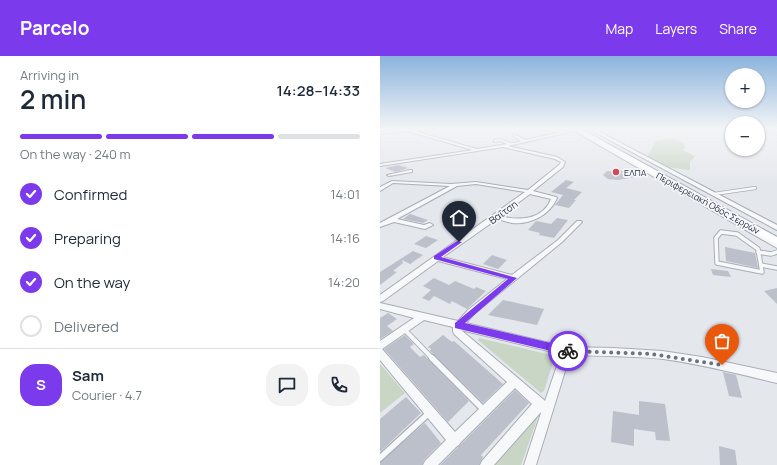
<!DOCTYPE html>
<html lang="en">
<head>
<meta charset="utf-8">
<style>
  :root { --surface:#fff; --page:#f2f2f3; --text:#1f2937; --muted:#747a83; --line:#e0e1e3; --accent:#7c3aed }
  body { margin:0; font-family:Manrope,sans-serif; background:var(--page); color:var(--text); height:100vh; display:flex; flex-direction:column; font-size:15px; white-space:nowrap }
  * { box-sizing:border-box; margin:0 }
  p { font-size:13px; color:var(--muted) }
  .icon { flex:none; width:22px; height:22px; fill:none; stroke:currentColor; stroke-width:2; stroke-linecap:round; stroke-linejoin:round }
  .map { position:relative; flex:1; overflow:hidden }
  .panel { display:flex; flex-direction:column; background:var(--surface); width:380px }
  .panel>* { flex:none }
  .controls { position:absolute; left:345px; top:12px; display:grid; gap:8px }
  .controls a { display:grid; place-items:center; width:40px; height:40px; border-radius:50%; background:var(--surface); box-shadow:0 1px 3px #0004; font-size:20px }
  .pin { position:absolute; display:grid; place-items:center; width:34px; height:34px; color:#fff; margin:-41px -17px; border-radius:50% 50% 50% 0; rotate:-45deg; box-shadow:0 0 4px #0007 }
  .pin .icon { rotate:45deg }
  .courier { position:absolute; display:grid; place-items:center; width:40px; height:40px; margin:-20px; border:3px solid #7c3aed; border-radius:50%; background:#fff; color:#222; box-shadow:0 1px 5px #0007 }
  .headline em { font-style:normal; font-weight:600 }
  .headline div { display:flex; flex-direction:column-reverse }
  .headline { display:flex; align-items:center; justify-content:space-between; height:68px; padding:0 20px }
  h1 { font-size:26px; font-weight:600; line-height:30px }
  .bar { display:grid; grid-template-columns:repeat(4,1fr); gap:6px 4px; align-content:center; height:48px; padding:0 20px }
  .bar i { height:5px; border-radius:3px; background:var(--line) }
  .bar .active { background:var(--accent) }
  .bar p { grid-column:span 4 }
  .line { display:flex; align-items:center; gap:10px; padding:0 20px; border-top:1px solid var(--line) }
  .line div { flex:1 }
  .round { display:grid; place-items:center; flex:none; width:42px; height:42px; border-radius:16px; background:var(--page) }
  ol { padding:0 20px; list-style:none }
  li { display:flex; align-items:center; gap:12px; height:44px }
  li p { margin-inline-start:auto }
  li .icon { padding:4px; border-radius:50%; background:var(--accent); color:#fff; stroke-width:4 }
  li:last-child { color:var(--muted) }
  li i { width:22px; height:22px; border:2px solid var(--line); border-radius:50% }
  header { display:flex; align-items:center; gap:24px; box-sizing:border-box; height:56px; padding:0 20px; background:var(--accent); color:#fff }
  header strong { font-size:19px }
  nav { display:flex; gap:22px; margin-inline-start:auto; font-size:14px }
  main { display:flex; flex:1; min-height:0 }
  .map>svg:first-child { display:block }
  .green { fill:#c9d6c5 }
  .building { fill:#bbc0ca }
  .lines { fill:none; stroke-linecap:round; stroke-linejoin:round }
  .service-far3-casing { stroke:#a9aeb7; stroke-width:4 }
  .service-far2-casing { stroke:#a9aeb7; stroke-width:5.5 }
  .service-far1-casing { stroke:#a9aeb7; stroke-width:6 }
  .service-casing { stroke:#a9aeb7; stroke-width:8 }
  .minor-casing { stroke:#a9aeb7; stroke-width:2 }
  .tertiary-casing { stroke:#a9aeb7; stroke-width:2 }
  .primary-casing { stroke:#a3abb8; stroke-width:2 }
  .path { stroke:#c2c5cb; stroke-width:1; stroke-dasharray:1.5 1.5; stroke-linecap:butt }
  .service-far3 { stroke:#f7f8fa; stroke-width:2.5 }
  .service-far2 { stroke:#f7f8fa; stroke-width:3.5 }
  .service-far1 { stroke:#f7f8fa; stroke-width:4 }
  .service { stroke:#f7f8fa; stroke-width:5.5 }
  .minor { fill:#f7f8fa; fill-rule:evenodd }
  .tertiary { fill:#f7f8fa; fill-rule:evenodd }
  .primary { fill:#fff; fill-rule:evenodd }
  .route { fill:#7c3aed }
  .done { stroke:#6c737f; stroke-width:4; stroke-dasharray:0 7.2 }
  .poi-dot { fill:#d1495b; stroke:#f4f6f9; stroke-width:1.5 }
  .labels { text-anchor:middle; dominant-baseline:central; stroke-width:3.5; stroke-linejoin:round; paint-order:stroke }
  .far-poi-label { font-size:9px; fill:#2b3445; stroke:#f4f6f9; text-anchor:start }
  .far-street-label { font-size:9px; fill:#2b3445; stroke:#f4f6f9 }
  .street-label { font-size:10px; fill:#2b3445; stroke:#f4f6f9 }
</style>
</head>
<body>
<header>
<strong>Parcelo</strong>
<nav><a>Map</a><a>Layers</a><a>Share</a></nav>
</header>
<main>
<section class="panel">
<div class="headline"><div><h1>2 min</h1><p>Arriving in</p></div><em>14:28–14:33</em></div>
<div class="bar"><i class="active"></i><i class="active"></i><i class="active"></i><i></i><p>On the way · 240 m</p></div>
<ol>
<li><svg class="icon" aria-label="check" viewBox="0 0 24 24"><path d="M5 12l5 5 9-10"/></svg>Confirmed<p>14:01</p></li>
<li><svg class="icon" aria-label="check" viewBox="0 0 24 24"><path d="M5 12l5 5 9-10"/></svg>Preparing<p>14:16</p></li>
<li><svg class="icon" aria-label="check" viewBox="0 0 24 24"><path d="M5 12l5 5 9-10"/></svg>On the way<p>14:20</p></li>
<li><i></i>Delivered</li>
</ol>
<div class="line" style="height:72px"><b class="round" style="background:var(--accent);color:#fff">S</b><div><b>Sam</b><p>Courier · 4.7</p></div><a class="round"><svg class="icon" aria-label="chat" viewBox="0 0 24 24"><path d="M4 5h16v11H9l-5 4z"/></svg></a><a class="round"><svg class="icon" aria-label="phone" viewBox="0 0 24 24"><path d="M5 4h4l2 5-3 2q2 4 5 5l2-3 5 2v4C11 20 4 13 5 4z"/></svg></a></div>
</section>
<div class="map">
<svg width="397" height="409" viewBox="0 0 397 409">
  <rect width="100%" height="100%" fill="#e4e7ec"/>
  <g class="green">
    <polygon points="289,82 303,86 305,92 302,94 315,100 310,106 310,114 285,111 267,101 276,85"/>
    <polygon points="99,282 175,300 164,335 161,337 98,284"/>
    <polygon points="0,308 25,337 0,357"/>
    <polygon points="160,355 141,409 110,409"/>
  </g>
  <g class="building">
    <polygon points="18,109 28,112 16,116 5,112"/>
    <polygon points="227,115 244,115 241,118 256,119 256,121 238,124 228,123 223,119"/>
    <polygon points="186,124 194,126 186,132 202,136 194,144 196,144 189,152 175,149 183,139 171,136"/>
    <polygon points="30,158 48,164 43,167 23,163"/>
    <polygon points="177,162 188,164 174,182 159,179 160,177 148,174 156,165 171,168"/>
    <polygon points="46,180 58,184 46,192 34,188"/>
    <polygon points="345,191 375,197 378,212 346,205"/>
    <polygon points="33,195 43,199 30,208 22,204 23,207 13,215 17,216 0,229 0,216"/>
    <polygon points="112,199 127,204 118,213 103,208"/>
    <polygon points="331,213 348,215 351,221 333,219"/>
    <polygon points="54,222 69,229 75,225 94,233 96,231 106,235 87,253 72,245 70,248 54,240 49,245 42,242 51,234 43,230"/>
    <polygon points="397,232 397,248 384,235"/>
    <polygon points="123,244 164,253 157,269 108,259"/>
    <polygon points="8,257 17,263 7,270 13,275 0,283 0,262"/>
    <polygon points="25,279 34,288 30,291 40,301 44,299 89,345 68,366 4,293"/>
    <polygon points="63,279 72,286 74,285 123,328 103,347 50,295 51,293 48,291"/>
    <polygon points="343,316 356,319 362,342 349,340"/>
    <polygon points="135,334 149,347 101,399 103,401 99,409 60,409"/>
    <polygon points="26,341 41,357 0,396 0,363"/>
    <polygon points="259,345 285,348 290,385 276,384 275,376 254,373 254,390 231,386 233,355 259,359"/>
    <polygon points="45,367 61,387 44,404 42,409 0,409 0,406"/>
    <polygon points="339,390 355,394 357,409 340,409"/>
  </g>
  <g class="lines">
    <g class="service-far3-casing">
      <polyline id="service-far3" points="334,138 375,132"/>
    </g>
    <g class="service-far2-casing">
      <g id="service-far2">
        <polygon points="341,176 357,178 378,193 382,216 337,207 336,182"/>
        <polyline points="378,196 391,198 397,196"/>
        <polyline points="381,209 397,212"/>
      </g>
    </g>
    <g class="service-far1-casing">
      <polyline id="service-far1" points="24,273 53,303"/>
    </g>
    <g class="service-casing">
      <g id="service">
        <polyline points="52,302 104,354"/>
        <polyline points="0,402 48,358"/>
      </g>
    </g>
    <g class="minor-casing">
      <g id="minor">
        <path d="M27,73L97,93L127,88L121,85L114,86V84C124,82 122,85 131,87C134,87 138,86 141,85L133,80L134,78L145,84L196,73L198,74L128,90L177,101L185,106L183,111L153,135L176,141L177,142C170,159 150,169 132,167C127,166 122,164 117,163L63,201L132,219L178,184L197,165H201L202,166L182,186L94,258L86,267L187,291L234,292L282,295L322,301L397,317V327C359,318 321,308 283,303C252,300 221,300 190,299L156,409H144L161,357V356L114,409H100L102,405L152,348L135,332L80,387L79,389L77,390L58,409H43L45,405L66,384L0,304V285L34,262L0,253V247L78,265L88,254L127,223L58,205L3,245L0,246V239L145,136L96,128L77,130L17,163L44,169L50,167L53,169L45,173L14,166L0,171V167L70,130L13,127L0,135V131L12,125L71,128L96,126L148,134L179,109L181,106L175,103L123,91L0,110V108L93,94L27,75L0,78V76ZM150,138L171,143C163,164 139,165 120,160ZM44,264L73,271V275L74,278L127,326L75,376L2,293ZM81,274L181,298L165,345L164,344Z"/>
        <polygon points="30,114 32,114 32,116 9,120 7,119"/>
      </g>
    </g>
    <g class="tertiary-casing">
      <g id="tertiary">
        <polygon points="191,73 195,73 397,187 397,192"/>
        <polygon points="209,73 214,73 397,169 397,174"/>
      </g>
    </g>
    <g class="primary-casing">
      <polygon id="primary" points="194,73 201,73 397,181 397,188"/>
    </g>
    <polyline class="path" points="378,75 397,80"/>
    <use href="#service-far3" class="service-far3"/>
    <use href="#service-far2" class="service-far2"/>
    <use href="#service-far1" class="service-far1"/>
    <use href="#service" class="service"/>
    <use href="#minor" class="minor"/>
    <use href="#tertiary" class="tertiary"/>
    <use href="#primary" class="primary"/>
  </g>
  <linearGradient id="sky" x2="0" y2="1"><stop stop-color="#8bb4dd"/><stop offset="0.56" stop-color="#f3f4f6"/><stop offset="1" stop-color="#f3f4f6" stop-opacity="0"/></linearGradient>
  <rect width="397" height="130" fill="url(#sky)"/>
  <polygon class="route" points="77,185 82,186 61,201 137,222 85,267 188,291 191,292 191,298 188,299 75,272 75,267 128,223 54,203 54,200"/>
  <g class="lines">
    <polyline class="done" points="188,295 271,298 342,309"/>
  </g>
  <circle class="poi-dot" cx="236" cy="116" r="4"/>
  <g class="labels">
    <g class="far-poi-label">
      <text x="244" y="116">ΕΛΠΑ</text>
    </g>
    <g class="far-street-label">
      <text transform="translate(328 147) rotate(29)">Περιφερειακή Οδός Σερρών</text>
    </g>
    <g class="street-label">
      <text transform="translate(123 156) rotate(-36)">Βαΐτση</text>
    </g>
  </g>
</svg>
<div class="controls">
<a>+</a>
<a>−</a>
</div>
<div class="pin" style="left:342px;top:309px;background:#ea580c"><svg class="icon" aria-label="bag" viewBox="0 0 24 24"><path d="M5 8h14l-1 12H6zM9 8a3 3 0 0 1 6 0"/></svg></div>
<div class="pin" style="left:79px;top:186px;background:#1f2937"><svg class="icon" aria-label="home" viewBox="0 0 24 24"><path d="M3 11l9-7 9 7M6 9v11h12V9"/></svg></div>
<div class="courier" style="left:188px;top:295px"><svg class="icon" aria-label="bike" viewBox="0 0 24 24"><circle cx="6" cy="16" r="4"/><circle cx="18" cy="16" r="4"/><path d="M6 16l4-8h5l3 8M10 8l3 8H6M13 5h3"/></svg></div>
</div>
</main>
</body>
</html>
